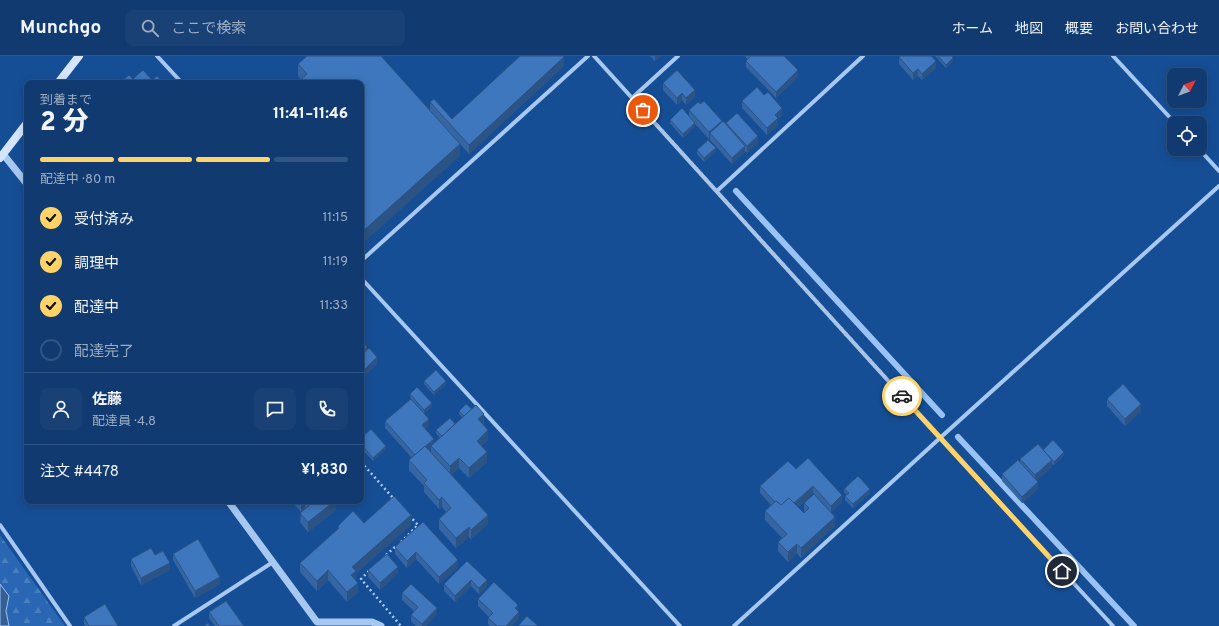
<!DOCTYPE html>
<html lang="ja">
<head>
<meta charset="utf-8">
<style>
  :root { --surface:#103a70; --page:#194175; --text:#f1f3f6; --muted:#9cadc3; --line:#305483; --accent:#ffd367 }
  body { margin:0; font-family:Overpass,"Noto Sans JP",sans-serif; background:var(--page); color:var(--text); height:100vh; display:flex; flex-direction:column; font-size:15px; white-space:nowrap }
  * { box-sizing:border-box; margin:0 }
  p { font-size:13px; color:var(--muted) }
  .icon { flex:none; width:22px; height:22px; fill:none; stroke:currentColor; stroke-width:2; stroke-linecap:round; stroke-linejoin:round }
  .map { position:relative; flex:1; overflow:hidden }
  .details { position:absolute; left:24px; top:24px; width:340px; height:424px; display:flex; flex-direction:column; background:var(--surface); border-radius:8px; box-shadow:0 2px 10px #0003,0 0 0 1px var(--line) }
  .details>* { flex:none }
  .needle { width:26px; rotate:48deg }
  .tools { position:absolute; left:1167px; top:12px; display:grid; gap:8px }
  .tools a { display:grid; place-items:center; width:40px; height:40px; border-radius:8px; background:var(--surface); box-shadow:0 2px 10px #0003,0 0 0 1px var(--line); font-size:20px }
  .pin { position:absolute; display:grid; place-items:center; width:34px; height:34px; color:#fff; margin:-17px; border:2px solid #fff; border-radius:50%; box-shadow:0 1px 4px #0007 }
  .courier { position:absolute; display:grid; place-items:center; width:40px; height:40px; margin:-20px; border:3px solid #ffd367; border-radius:50%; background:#fff; color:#222; box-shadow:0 1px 5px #0007 }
  .headline em { font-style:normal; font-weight:800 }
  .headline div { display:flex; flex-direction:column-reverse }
  .headline { display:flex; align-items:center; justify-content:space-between; height:68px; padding:0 16px }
  h1 { font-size:26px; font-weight:800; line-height:30px }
  .bar { display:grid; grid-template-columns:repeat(4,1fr); gap:6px 4px; align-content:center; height:48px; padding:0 16px }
  .bar i { height:5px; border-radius:3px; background:var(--line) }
  .bar .selected { background:var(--accent) }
  .bar p { grid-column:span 4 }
  .line { display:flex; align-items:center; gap:10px; padding:0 16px; border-top:1px solid var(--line) }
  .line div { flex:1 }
  .round { display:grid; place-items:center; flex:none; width:42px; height:42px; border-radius:8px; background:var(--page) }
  ol { padding:0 16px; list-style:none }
  li { display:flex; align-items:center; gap:12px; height:44px }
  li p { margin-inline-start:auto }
  li .icon { padding:4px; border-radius:50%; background:var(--accent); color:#111; stroke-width:4 }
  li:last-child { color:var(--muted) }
  li i { width:22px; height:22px; border:2px solid var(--line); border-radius:50% }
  header { display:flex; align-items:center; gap:24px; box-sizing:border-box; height:56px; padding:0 20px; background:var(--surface); border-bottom:1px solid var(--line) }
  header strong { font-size:19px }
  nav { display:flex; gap:22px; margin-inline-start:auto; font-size:14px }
  .search { width:280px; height:36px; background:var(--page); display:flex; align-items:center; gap:10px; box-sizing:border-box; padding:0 14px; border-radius:8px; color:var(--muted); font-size:15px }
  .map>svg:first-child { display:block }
  .forest { fill:url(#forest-firs) }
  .water { fill:#365e92; stroke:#99c3f4 }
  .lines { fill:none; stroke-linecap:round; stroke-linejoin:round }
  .stream { stroke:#99c3f4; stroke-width:6 }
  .path { stroke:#a7c9f1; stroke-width:2.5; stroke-dasharray:2 3; stroke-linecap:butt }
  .minor { stroke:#a7c9f1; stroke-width:4 }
  .tertiary { stroke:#a7c9f1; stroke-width:7 }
  .secondary { stroke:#d5e6fc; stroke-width:8 }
  .wall { fill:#3566a3; fill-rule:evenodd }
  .shaded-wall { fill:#2b5384 }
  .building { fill:#3e77bd; stroke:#2b5384 }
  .done { stroke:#adc1da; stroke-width:4; stroke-dasharray:0 7.2 }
  .route { stroke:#ffd367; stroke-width:5 }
</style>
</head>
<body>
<header>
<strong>Munchgo</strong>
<div class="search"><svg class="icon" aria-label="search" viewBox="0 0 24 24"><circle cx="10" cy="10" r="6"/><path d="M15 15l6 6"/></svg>ここで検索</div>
<nav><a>ホーム</a><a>地図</a><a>概要</a><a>お問い合わせ</a></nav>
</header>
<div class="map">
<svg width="1219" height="570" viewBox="0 0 1219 570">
  <defs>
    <pattern id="forest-firs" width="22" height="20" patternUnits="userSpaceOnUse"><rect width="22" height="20" fill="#2967b4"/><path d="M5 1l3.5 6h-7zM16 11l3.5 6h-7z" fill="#497ebf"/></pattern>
  </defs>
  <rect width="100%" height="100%" fill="#164e95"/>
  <polygon class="forest" points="0,479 65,570 9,570 6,555 9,540 0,528"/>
  <polygon class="water" points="0,528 9,540 6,555 9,570 0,570"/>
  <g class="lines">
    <g class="stream">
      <polyline points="736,135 942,359"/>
      <polyline points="958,381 1134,570"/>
    </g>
    <g class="path">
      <polyline points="361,406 394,443"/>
      <polyline points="401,486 418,469 408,458"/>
      <polyline points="386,499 396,490"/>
      <polyline points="369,515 361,523 401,570"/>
    </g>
    <g class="minor">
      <polyline points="157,0 182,27"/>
      <polyline points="594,0 940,382 1113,570"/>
      <polyline points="1113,0 1175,67"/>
      <polyline points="632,42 678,0"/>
      <polyline points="1199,93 1219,115"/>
      <polyline points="717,135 863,0"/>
      <polyline points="361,205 588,0"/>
      <polyline points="361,222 680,570"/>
      <polyline points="0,469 70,570"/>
      <polyline points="174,570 273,506"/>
      <polyline points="734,570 940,382 1219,130"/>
    </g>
    <g class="tertiary">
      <polyline points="3,98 27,128"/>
      <polyline points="228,445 317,566 372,566 381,570"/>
    </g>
    <g class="secondary">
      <polyline points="58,27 79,0"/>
      <polyline points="0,102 27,67"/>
    </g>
  </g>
  <g class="wall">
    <polygon points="650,0 661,0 655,5"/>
    <polygon points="745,0 784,0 798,21 776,42 746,11 746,5 747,3"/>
    <polygon points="899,0 931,0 936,12 922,24 918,20 913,24 899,8 899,1 900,1"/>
    <polygon points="935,0 952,0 953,5 946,12"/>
    <polygon points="298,8 430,55 430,46 452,63 564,10 469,98 460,88 460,100 301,24 298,20"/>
    <polygon points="663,27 695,41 686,49 682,44 677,49 663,34"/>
    <polygon points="742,45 782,59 778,62 778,69 767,79 742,52"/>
    <polygon points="701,48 722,66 726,69 726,67 758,87 747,97 745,95 745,96 732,108 710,84 710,82 709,83 695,68 695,70 683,82 670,67 670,64 689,60 689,54"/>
    <polygon points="697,94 716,95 704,106 697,98"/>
    <polygon points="424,325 446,328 434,339 424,328"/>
    <path d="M410,338L432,351L424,357L429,369L425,373L434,387L440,382L436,377V374L455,368L463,362L459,358V355L484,367L483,368L488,384L481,390L487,406L469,422L459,412L451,419L488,468L471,483L469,481L456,492L439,473V463L446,456L442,451L439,453L424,436V430L409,414V404L412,402L385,372V365L411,343L410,341ZM431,392V397L429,394Z"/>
    <polygon points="1107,343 1141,355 1125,370 1107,350"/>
    <polygon points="361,382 386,393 373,405 361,392"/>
    <polygon points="1043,394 1064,399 1054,409 1052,408 1052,411 1037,424 1038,433 1022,447 1002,425 1002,418 1020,406 1020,403"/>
    <path d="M796,413L842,446L831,456L835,470L801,502L797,497L788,506L778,495V486L782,482L765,464V455L771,449L760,437V430ZM813,437L814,438L804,447V457L798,451Z"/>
    <polygon points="844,433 870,437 853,452 845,444 845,440 847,439 844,436"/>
    <polygon points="291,445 336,445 336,454 308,476 300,466 301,456"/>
    <polygon points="423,466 458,511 439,528 416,503 407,512 395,498 395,491"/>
    <polygon points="364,467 411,469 356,517 356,525 358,536 347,546 328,524 317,535 300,516 300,507 338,473 338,470"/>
    <polygon points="173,498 220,528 195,542 173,504"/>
    <polygon points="155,499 170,514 141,529 131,510 131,503"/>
    <polygon points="467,505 487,531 479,538 471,530 455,546 444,535 444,528"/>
    <polygon points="368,514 398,517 380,534 368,521"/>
    <polygon points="402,537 437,558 426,570 416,570 411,565 411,559 414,555 402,544"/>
    <polygon points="478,543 518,555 519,562 512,570 490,570 488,568 488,562 489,561 478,550"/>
    <polygon points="209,556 244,570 215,570 209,562"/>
    <polygon points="84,561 118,570 85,570 84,568"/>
  </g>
  <g class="shaded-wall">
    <polygon points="655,0 661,0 655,5"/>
    <polygon points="564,1 564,10 469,98 469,89"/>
    <polygon points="953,2 953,5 946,12 946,9"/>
    <polygon points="936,5 936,12 922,24 922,18"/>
    <polygon points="918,13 918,20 913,24 913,17"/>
    <polygon points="798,14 798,21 776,42 776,36"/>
    <polygon points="695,34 695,41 686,49 686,42"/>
    <polygon points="682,37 682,44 677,49 677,42"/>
    <polygon points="782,52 782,59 778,62 778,69 767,79 767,72 775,59"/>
    <polygon points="722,65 722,71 710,77 710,82 709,83 709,76"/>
    <polygon points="695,67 695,70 683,82 683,78"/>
    <polygon points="758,80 758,87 747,97 747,90"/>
    <polygon points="460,88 460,100 361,189 361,177"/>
    <polygon points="745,90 745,96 732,108 732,102"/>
    <polygon points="716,92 716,95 704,106 704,102"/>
    <polygon points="367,291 367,298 361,303 361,296"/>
    <polygon points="377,301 377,308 361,324 361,317"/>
    <polygon points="446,325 446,328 434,339 434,336"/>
    <polygon points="432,347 432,351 424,357 424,354"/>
    <polygon points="1141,348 1141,355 1125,370 1125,363"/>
    <polygon points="484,358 484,367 478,373 478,363"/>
    <polygon points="429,363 429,369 422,376 422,369"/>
    <polygon points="488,374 488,384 477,394 477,385"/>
    <polygon points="434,383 434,390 431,390 431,392 415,406 415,399"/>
    <polygon points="386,390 386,393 373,405 373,402"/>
    <polygon points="487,396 487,406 469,422 469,412"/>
    <polygon points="1064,396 1064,399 1054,409 1054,406"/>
    <polygon points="459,402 459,412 450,420 450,410"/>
    <polygon points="1052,404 1052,411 1035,426 1035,419"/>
    <polygon points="1038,426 1038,433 1022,447 1022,441"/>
    <polygon points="813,430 813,437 793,455 793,449"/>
    <polygon points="870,433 870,437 853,452 853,448"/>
    <polygon points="842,439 842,446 831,456 831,450"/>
    <polygon points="442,441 442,451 439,453 439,444"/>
    <polygon points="303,445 305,445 305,453 301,456 301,447"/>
    <polygon points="335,445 336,445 336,454 308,476 308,466"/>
    <polygon points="411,459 411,469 356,517 356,525 351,519 352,511"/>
    <polygon points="488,459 488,468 471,483 471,474"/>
    <polygon points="835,461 835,470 801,502 801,492"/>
    <polygon points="469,471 469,481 456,492 456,482"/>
    <polygon points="797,488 797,497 788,506 788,496"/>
    <polygon points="416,496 416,503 407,512 407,505"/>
    <polygon points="458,504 458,511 439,528 439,521"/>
    <polygon points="170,507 170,514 141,529 141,522"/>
    <polygon points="398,511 398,517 380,534 380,527"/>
    <polygon points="328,514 328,524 317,535 317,525"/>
    <polygon points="220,521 220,528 195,542 195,535"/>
    <polygon points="471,524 471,530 455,546 455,540"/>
    <polygon points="487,524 487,531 479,538 479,532"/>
    <polygon points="358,527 358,536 347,546 347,536"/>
    <polygon points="518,549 518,555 515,552"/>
    <polygon points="437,552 437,558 426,570 422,570 422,568"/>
    <polygon points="519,556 519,562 512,570 506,570"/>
  </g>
  <g class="building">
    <polygon points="307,0 381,0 460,88 361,177 361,27 297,27 307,18 298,8"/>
    <polygon points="520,0 563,0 564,1 469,89 430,46 434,43 452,63"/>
    <polygon points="751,0 784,0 798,14 776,36 746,5"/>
    <polygon points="901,0 931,0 936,5 922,18 918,13 913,17 899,1"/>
    <polygon points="938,0 952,0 953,2 946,9"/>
    <polygon points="143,14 152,24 157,20 164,27 124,27 122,25 129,19 133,23"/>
    <polygon points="677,14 695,34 686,42 682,37 677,42 663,27"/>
    <polygon points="757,31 764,39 768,36 782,52 775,59 778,62 767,72 742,45"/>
    <polygon points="704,45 722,65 709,76 689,54 698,46 701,48"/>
    <polygon points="682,52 695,67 683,78 670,64"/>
    <polygon points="737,57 758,80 747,90 726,67"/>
    <polygon points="723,65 745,90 732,102 710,77"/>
    <polygon points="708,84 716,92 704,102 697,94"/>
    <polygon points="361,285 367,291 361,296"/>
    <polygon points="369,292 377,301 361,317 361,299"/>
    <polygon points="436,314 446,325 434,336 424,325"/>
    <polygon points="1123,328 1141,348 1125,363 1107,343"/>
    <polygon points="417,331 432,347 424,354 410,338"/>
    <polygon points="411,343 429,363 422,369 434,383 415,399 385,365"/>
    <polygon points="466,348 472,353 464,360 459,355"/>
    <polygon points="476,349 484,358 478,363 488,374 477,385 487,396 469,412 459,402 450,410 431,390"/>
    <polygon points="450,362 455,368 442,380 436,374"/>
    <polygon points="371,373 386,390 373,402 361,388 361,382"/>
    <polygon points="1053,384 1064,396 1054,406 1043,394"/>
    <polygon points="1038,388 1052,404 1035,419 1020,403"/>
    <polygon points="425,390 488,459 471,474 469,471 456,482 439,463 451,452 442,441 439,444 424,427 427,424 409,404"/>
    <polygon points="808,402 842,439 831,450 813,430 794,447 789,442 781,449 776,445 775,446 760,430 788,405 796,413"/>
    <polygon points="1018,404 1038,426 1022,441 1002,418"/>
    <polygon points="858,420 870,433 853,448 845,440 849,437 844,433"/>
    <polygon points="814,438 835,461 801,492 797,488 788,496 778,486 787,478 765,455 776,445 781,449 789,442 804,457 809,452 804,447"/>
    <polygon points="394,440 411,459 352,511 356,515 351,519 358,527 347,536 328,514 317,525 300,507 339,472 338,470 353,455 364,467"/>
    <polygon points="306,445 335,445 308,466 300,457 309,450"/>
    <polygon points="423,466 458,504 439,521 416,496 407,505 395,491"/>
    <polygon points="198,483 220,521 195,535 173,498"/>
    <polygon points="151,492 155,499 163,495 170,507 141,522 131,503"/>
    <polygon points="387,498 398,511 380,527 368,514"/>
    <polygon points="467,505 487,524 479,532 471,524 455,540 444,528"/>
    <polygon points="494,526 518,549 515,552 519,556 506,570 497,570 488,562 493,557 478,543"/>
    <polygon points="411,528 437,552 422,568 411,559 418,551 402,537"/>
    <polygon points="226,545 244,570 219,570 209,556"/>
    <polygon points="105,548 118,570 89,570 84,561"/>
    <polygon points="527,560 538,570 518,570"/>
    <polygon points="208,567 210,570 204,570"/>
  </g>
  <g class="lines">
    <polyline class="done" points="643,54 902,340"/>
    <polyline class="route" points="902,340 1062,515"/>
  </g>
</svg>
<div class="tools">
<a><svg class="needle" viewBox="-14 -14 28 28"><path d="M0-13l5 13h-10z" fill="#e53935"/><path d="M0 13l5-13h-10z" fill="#9cadc3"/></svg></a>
<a><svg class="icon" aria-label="locate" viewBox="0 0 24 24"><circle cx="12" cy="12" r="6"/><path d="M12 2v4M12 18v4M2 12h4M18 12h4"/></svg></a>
</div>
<div class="pin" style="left:643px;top:54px;background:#ea580c"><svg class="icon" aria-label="bag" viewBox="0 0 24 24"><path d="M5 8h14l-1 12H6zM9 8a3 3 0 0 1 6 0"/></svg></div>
<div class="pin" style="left:1062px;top:515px;background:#1f2937"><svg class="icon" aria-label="home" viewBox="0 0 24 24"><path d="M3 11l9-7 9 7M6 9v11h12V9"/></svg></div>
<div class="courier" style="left:902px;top:340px"><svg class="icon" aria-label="car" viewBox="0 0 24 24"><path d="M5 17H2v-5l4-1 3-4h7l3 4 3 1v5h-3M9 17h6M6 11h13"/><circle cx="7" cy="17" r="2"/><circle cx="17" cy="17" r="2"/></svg></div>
<section class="details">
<div class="headline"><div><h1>2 分</h1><p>到着まで</p></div><em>11:41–11:46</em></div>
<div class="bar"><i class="selected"></i><i class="selected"></i><i class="selected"></i><i></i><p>配達中 · 80 m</p></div>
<ol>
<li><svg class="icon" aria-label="check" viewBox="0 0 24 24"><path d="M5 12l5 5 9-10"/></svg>受付済み<p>11:15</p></li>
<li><svg class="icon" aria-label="check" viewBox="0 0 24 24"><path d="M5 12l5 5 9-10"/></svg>調理中<p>11:19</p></li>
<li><svg class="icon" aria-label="check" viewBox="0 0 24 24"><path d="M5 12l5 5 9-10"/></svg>配達中<p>11:33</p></li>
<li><i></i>配達完了</li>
</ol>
<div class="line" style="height:72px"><a class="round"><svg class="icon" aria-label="person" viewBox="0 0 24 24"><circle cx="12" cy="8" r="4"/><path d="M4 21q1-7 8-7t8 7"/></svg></a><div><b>佐藤</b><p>配達員 · 4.8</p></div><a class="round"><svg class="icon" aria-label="chat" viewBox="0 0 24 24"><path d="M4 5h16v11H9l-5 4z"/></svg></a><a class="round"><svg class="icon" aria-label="phone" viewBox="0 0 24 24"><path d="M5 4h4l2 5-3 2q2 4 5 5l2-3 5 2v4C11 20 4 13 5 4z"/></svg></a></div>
<div class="line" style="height:52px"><div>注文 #4478</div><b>¥1,830</b></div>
</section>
</div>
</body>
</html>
